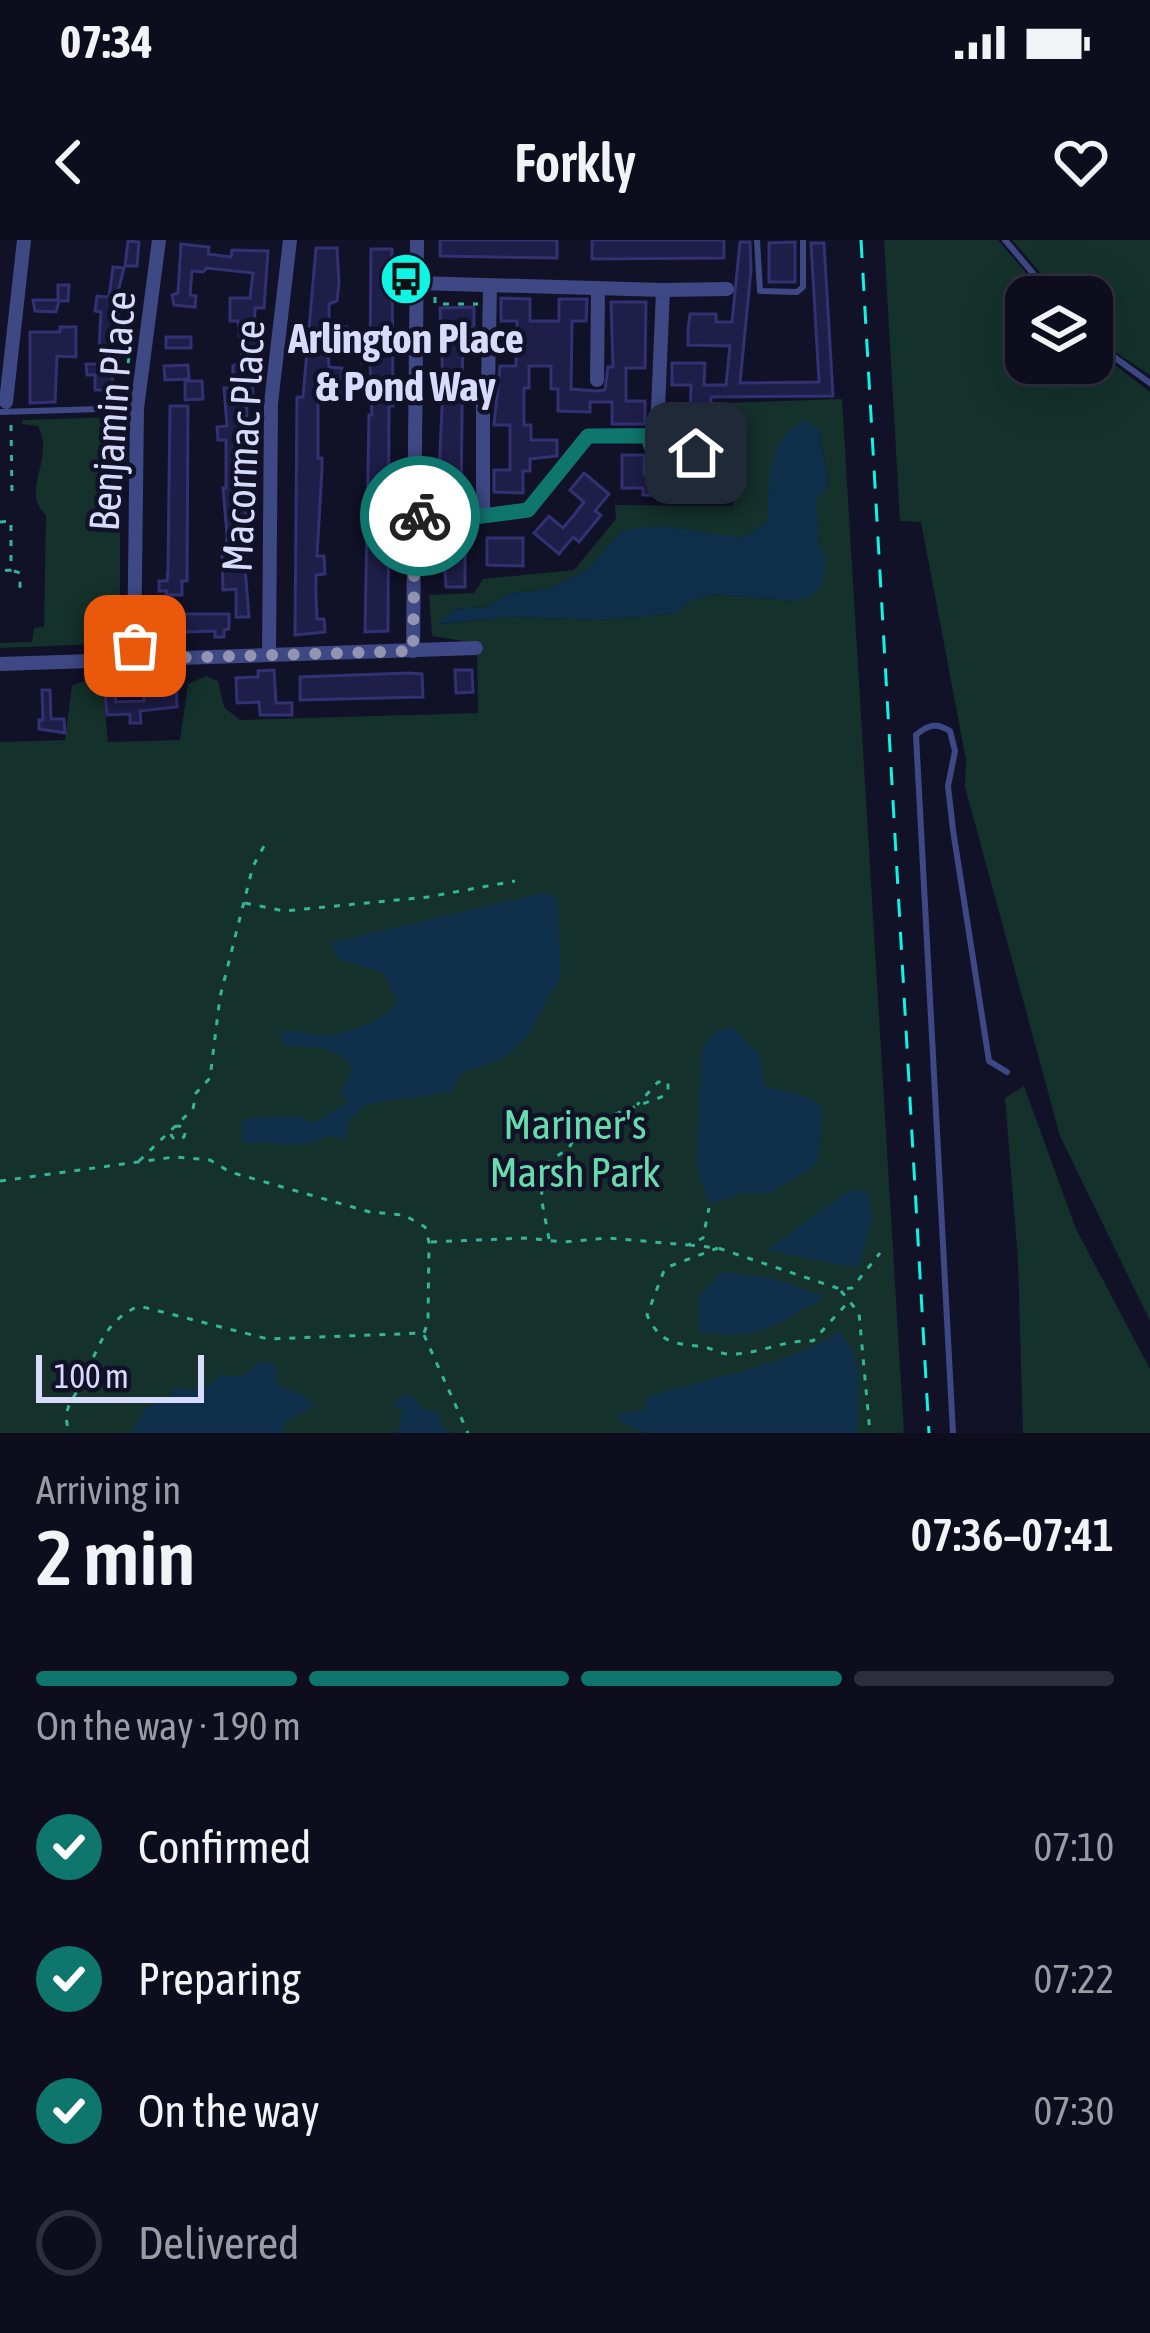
<!DOCTYPE html>
<html lang="en">
<head>
<meta charset="utf-8">
<style>
  :root { --surface:#0d0d1e; --page:#1b1b2b; --text:#f1f3f6; --muted:#9a9ca4; --line:#2d2d3c; --accent:#0f766e }
  body { margin:0; font-family:"Asap Condensed",sans-serif; background:var(--page); color:var(--text); height:100vh; display:flex; flex-direction:column; font-size:45px; white-space:nowrap }
  * { box-sizing:border-box; margin:0 }
  p { font-size:39px; color:var(--muted) }
  .icon { flex:none; width:66px; height:66px; fill:none; stroke:currentColor; stroke-width:2; stroke-linecap:round; stroke-linejoin:round }
  .map { position:relative; height:1193px; overflow:hidden }
  .drawer { display:flex; flex-direction:column; background:var(--surface); flex:1 }
  .drawer>* { flex:none }
  .controls { position:absolute; left:1005px; top:36px; display:grid; gap:24px }
  .controls a { display:grid; place-items:center; width:108px; height:108px; border-radius:24px; background:var(--surface); box-shadow:0 12px 48px #0002,0 0 0 3px var(--line); font-size:60px }
  .scale { position:absolute; left:36px; bottom:30px; width:168px; box-sizing:border-box; padding-left:12px; border:6px solid #d9dbfd; border-top:0; font-size:33px; line-height:42px; white-space:nowrap; color:#d9dbfd; -webkit-text-stroke:9px #111128; paint-order:stroke }
  .pin { position:absolute; display:grid; place-items:center; width:102px; height:102px; color:#fff; margin:-51px; border-radius:24px; box-shadow:0 6px 18px #0006 }
  .courier { position:absolute; display:grid; place-items:center; width:120px; height:120px; margin:-60px; border:9px solid #0f766e; border-radius:50%; background:#fff; color:#222; box-shadow:0 3px 15px #0007 }
  .headline em { font-style:normal; font-weight:600 }
  .headline div { display:flex; flex-direction:column-reverse }
  .headline { display:flex; align-items:center; justify-content:space-between; height:204px; padding:0 36px }
  h1 { font-size:78px; font-weight:600; line-height:90px }
  .bar { display:grid; grid-template-columns:repeat(4,1fr); gap:18px 12px; align-content:center; height:144px; padding:0 36px }
  .bar i { height:15px; border-radius:9px; background:var(--line) }
  .bar .selected { background:var(--accent) }
  .bar p { grid-column:span 4 }
  ol { padding:0 36px; list-style:none }
  li { display:flex; align-items:center; gap:36px; height:132px }
  li p { margin-inline-start:auto }
  li .icon { padding:12px; border-radius:50%; background:var(--accent); color:#fff; stroke-width:4 }
  li:last-child { color:var(--muted) }
  li i { width:66px; height:66px; border:6px solid var(--line); border-radius:50% }
  .status { display:flex; justify-content:space-between; align-items:center; height:84px; padding:0 60px; background:var(--surface); direction:ltr }
  .status svg { height:33px; fill:currentColor }
  header { display:flex; justify-content:space-between; align-items:center; height:156px; padding:0 36px; background:var(--surface); font-size:54px; font-weight:600 }
  .map>svg:first-child { display:block }
  .green { fill:#14312b; fill-rule:evenodd }
  .water { fill:#0f2e49 }
  .building { fill:#1f1e48; stroke:#323173; stroke-width:3 }
  .lines { fill:none; stroke-linecap:round; stroke-linejoin:round }
  .path { stroke:#35b597; stroke-width:3; stroke-dasharray:6 9; stroke-linecap:butt }
  .lane { stroke:#3e4884; stroke-width:6 }
  .street { stroke:#3e4884; stroke-width:14 }
  .rail { stroke:#0ef5e3; stroke-width:3; stroke-dasharray:18 15; stroke-linecap:butt }
  .done { stroke:#9394b2; stroke-width:12; stroke-dasharray:0 21.6 }
  .route { stroke:#0f766e; stroke-width:15 }
  .labels { text-anchor:middle; dominant-baseline:central; stroke-width:9; stroke-linejoin:round; paint-order:stroke }
  .poi-label { font-size:42px; font-weight:bold; fill:#d9dbfd; stroke:#111128 }
  .street-label { font-size:42px; fill:#d9dbfd; stroke:#111128 }
  .park-label { font-size:42px; fill:#67dbaa; stroke:#111128 }
</style>
</head>
<body>
<div class="status"><b>07:34</b><svg viewBox="0 0 49 12"><path d="M0 12V9h3v3zM5 12V6h3v6zM10 12V3h3v9zM15 12V0h3v12zM26 1h20v11H26zM47 4h2v5h-2z"/></svg></div>
<header><svg class="icon" aria-label="back" viewBox="0 0 24 24"><path d="M15 5l-7 7 7 7"/></svg>Forkly<svg class="icon" aria-label="heart" viewBox="0 0 24 24"><path d="M12 20l-8-8c-3-5 5-10 8-4 3-6 11-1 8 4z"/></svg></header>
<div class="map">
<svg width="1150" height="1193" viewBox="0 0 1150 1193">
  <rect width="100%" height="100%" fill="#111128"/>
  <g class="green">
    <polygon points="884,0 998,0 1047,57 1026,57 1026,123 1092,123 1092,107 1150,152 1150,1081 1060,896 965,547 966,520 921,282 900,281"/>
    <polygon points="1012,0 1150,0 1150,135 1092,97 1092,57 1061,57"/>
    <path d="M842,159L904,1193H0V502L65,500L72,446L86,440L98,441L104,461L108,502L180,500L188,444L206,436L218,441L224,467L240,480L478,473L477,413H483V404L432,396L429,355L474,353L483,339L574,330L616,279L615,265L733,266L732,205L724,163ZM819,190L829,246L815,259L819,308L793,361L714,354L689,361L675,373L600,380L511,377L440,384L454,369L486,367L511,353L548,349L587,330L623,290L744,298L768,281Z"/>
    <path d="M120,177V403L0,408V403L32,402L34,388L44,387L46,275C19,251 56,219 38,186L22,184V180Z"/>
    <polygon points="1024,846 1076,989 1150,1129 1150,1193 1023,1193 1018,1020 1005,858"/>
  </g>
  <g class="water">
    <path d="M807,181L819,190L829,246L816,259L819,307L826,318L822,346L810,357L793,361L714,354L689,361L676,373L600,380L511,377L438,384L454,369L486,367L511,353L548,349L587,330L623,290L667,286L744,298L768,281C768,250 768,190 807,181Z"/>
    <path d="M543,653L557,658L561,735L527,797L506,817L462,833L450,852L367,864L349,880L346,901L331,895C296,913 279,900 242,903L243,879L299,876L313,883L347,863L341,852L353,828C334,804 313,807 284,806L280,793C295,787 303,794 318,795C343,797 383,782 397,763L384,733L338,719L330,703Z"/>
    <polygon points="731,786 760,815 765,846 811,858 823,867 818,923 770,954 744,953 710,964 696,925 702,811 711,795"/>
    <polygon points="850,950 868,952 872,979 858,1028 767,1010"/>
    <path d="M722,1032L771,1038L824,1056L813,1066C802,1067 798,1073 787,1079C752,1096 738,1097 700,1092L698,1058Z"/>
    <path d="M839,1092C866,1116 858,1160 857,1193H645L620,1182L618,1175L646,1169L647,1157C713,1136 780,1129 839,1092Z"/>
    <polygon points="275,1122 278,1145 304,1156 315,1165 286,1181 281,1193 131,1193 146,1168 167,1158 177,1146 187,1150 211,1145 219,1135 242,1137 257,1123"/>
    <polygon points="404,1155 415,1158 422,1170 439,1172 440,1185 452,1193 393,1193 399,1189 403,1170 393,1165"/>
  </g>
  <g class="building">
    <polygon points="440,0 557,0 557,18 440,16"/>
    <polygon points="592,0 724,0 724,18 592,19"/>
    <polygon points="128,1 139,2 137,26 125,26"/>
    <polygon points="740,2 750,2 751,30 740,143 819,142 811,3 824,3 833,156 711,157 711,179 704,179 704,201 671,201 671,178 690,179 691,145 672,145 672,123 705,123 704,145 726,145 730,106 688,105 688,90 690,74 716,74 716,82 732,82"/>
    <polygon points="795,2 795,42 769,42 769,3"/>
    <polygon points="181,4 209,7 208,14 231,17 232,10 268,11 264,68 255,68 254,96 259,96 259,107 252,133 253,159 247,159 245,328 249,377 236,377 236,349 223,350 222,316 226,315 227,295 223,248 226,248 226,200 218,200 217,187 227,186 224,148 232,148 233,126 242,121 238,81 230,81 230,58 250,58 253,33 207,28 203,32 192,31 190,55 196,56 195,67 174,65 172,55 178,53"/>
    <polygon points="316,8 337,8 339,43 337,61 329,64 329,87 347,87 347,98 327,98 329,127 342,128 342,159 318,160 318,218 322,218 322,229 317,316 324,316 325,334 316,335 316,356 317,379 324,379 325,392 295,395 297,157 303,157"/>
    <polygon points="371,9 392,9 393,166 389,166 388,391 365,392 369,175 372,175 370,123 362,123 362,114 370,112"/>
    <polygon points="113,27 124,28 118,52 120,107 99,107 101,72 95,71 97,56 109,57"/>
    <polygon points="58,45 69,45 68,61 59,61 56,72 35,71 33,60 58,60"/>
    <polygon points="501,58 530,59 530,81 559,81 559,59 587,59 586,81 572,81 571,149 596,151 605,150 608,127 613,127 611,62 646,62 645,128 626,128 626,161 645,161 645,184 612,184 612,162 590,162 590,172 558,171 558,149 551,149 551,126 529,126 529,148 524,148 524,185 531,185 531,200 557,200 557,216 530,219 530,231 523,231 523,253 494,252 494,230 510,230 510,185 494,185 500,126 516,126 517,81 501,81"/>
    <polygon points="474,67 474,88 463,88 461,261 447,261 447,256 438,256 443,146 440,68"/>
    <polygon points="60,87 76,87 76,117 57,116 55,162 30,163 30,92 60,92"/>
    <rect x="166" y="97" width="25" height="11"/>
    <polygon points="86,124 110,124 114,150 95,150 95,135 87,135"/>
    <polygon points="188,125 189,139 165,140 164,126"/>
    <polygon points="185,141 202,141 203,159 185,160"/>
    <polygon points="170,166 188,166 187,341 182,341 182,355 166,355 167,351 159,351 159,341 167,341 168,329"/>
    <polygon points="622,215 644,215 644,235 700,235 700,223 706,216 723,217 723,249 701,248 701,256 643,255 643,248 622,248"/>
    <polygon points="584,233 609,254 595,271 601,275 579,302 573,297 559,314 534,293 549,276 563,288 574,275 584,262 570,250"/>
    <polygon points="450,296 465,296 465,347 446,347 443,301 449,301"/>
    <polygon points="487,298 523,298 523,326 487,325"/>
    <polygon points="168,374 229,374 229,389 224,390 224,397 215,397 215,391 182,392 169,393 169,399 159,399 154,376"/>
    <polygon points="274,430 276,463 292,463 292,475 260,475 259,462 237,463 236,438 258,437 258,431"/>
    <polygon points="455,430 472,430 473,452 456,453"/>
    <polygon points="408,433 422,434 423,457 300,460 300,437"/>
    <polygon points="113,436 116,462 144,461 143,441 176,441 177,467 140,471 141,483 130,483 130,474 107,475 103,437"/>
    <polygon points="42,450 50,450 51,479 64,479 65,493 39,489 39,480 43,480"/>
  </g>
  <g class="lines">
    <g class="path">
      <polyline points="435,57 435,64 478,64"/>
      <polyline points="126,138 130,110"/>
      <polyline points="11,185 12,253 19,254"/>
      <polyline points="0,282 11,281 11,330 0,331"/>
      <polyline points="14,331 20,333 20,355"/>
      <polyline points="245,663 284,671 428,657 515,641"/>
      <circle cx="178" cy="893" r="7"/>
      <polyline points="139,921 193,869 196,853 210,838 220,757 253,626 268,599"/>
      <path d="M0,941L174,917L210,920L230,932L370,972L404,975L425,987L429,1002L428,1082L424,1093L268,1099L139,1066C104,1081 98,1109 83,1141C73,1161 60,1169 70,1193"/>
      <polyline points="549,999 541,957 547,923 569,908 580,887 664,856 668,851 668,842 658,842 637,865"/>
      <polyline points="431,1002 525,998 564,1002 608,998 688,1005 703,998 709,968"/>
      <polyline points="689,1005 718,1008 840,1049 852,1048 880,1013"/>
      <path d="M718,1008L665,1028L647,1075C659,1101 672,1104 699,1106C709,1107 718,1113 727,1114C755,1116 784,1099 813,1101L850,1060"/>
      <polyline points="841,1051 859,1073 870,1193"/>
      <polyline points="424,1095 468,1193"/>
    </g>
    <g class="lane">
      <polyline points="757,0 760,51 797,52 803,47 803,0"/>
      <polyline points="1005,0 1053,57"/>
      <polyline points="1092,101 1150,143"/>
      <polyline points="0,172 133,168"/>
      <path d="M953,1193L916,495C928,485 936,482 950,491L955,511L948,546L953,590L989,821L1007,832"/>
    </g>
    <g class="street">
      <polyline points="663,50 727,49"/>
      <polyline points="597,140 598,49"/>
      <polyline points="6,162 24,0"/>
      <polyline points="648,195 658,213 696,213"/>
      <polyline points="483,275 483,163 488,146 490,47"/>
      <polyline points="415,276 475,277 528,270 588,196 648,195 657,192 663,50 417,43"/>
      <polyline points="413,411 417,0"/>
      <polyline points="269,415 271,163 290,0"/>
      <polyline points="134,419 137,168 159,0"/>
      <polyline points="0,424 476,408"/>
    </g>
    <polyline class="rail" points="861,0 929,1193"/>
  </g>
  <g class="lines">
    <polyline class="done" points="135,406 134,419 413,411 415,276 420,276"/>
    <polyline class="route" points="420,276 475,277 528,270 588,196 648,196 651,206 658,213 696,213"/>
  </g>
  <defs>
    <g id="bus-disc" transform="scale(2.7)"><circle r="9.5" fill="#0ef5e3" stroke="#111128"/><path d="M-5-6H5V4H4V6H2V4H-2V6H-4V4H-5ZM-3.5-4V0h7V-4ZM-3.5 1.2v1.5H-2V1.2ZM2 1.2v1.5H3.5V1.2Z" fill="#111"/></g>
  </defs>
  <g fill-rule="evenodd">
    <use href="#bus-disc" x="406" y="39"/>
  </g>
  <g class="labels">
    <g class="poi-label">
      <text x="406" y="98">Arlington Place<tspan x="406" dy="48">&amp; Pond Way</tspan></text>
    </g>
    <g class="street-label">
      <text transform="translate(112 171) rotate(-86)">Benjamin Place</text>
      <text transform="translate(243 206) rotate(-87)">Macormac Place</text>
    </g>
    <g class="park-label">
      <text x="575" y="884">Mariner's<tspan x="575" dy="48">Marsh Park</tspan></text>
    </g>
  </g>
</svg>
<div class="controls">
<a><svg class="icon" aria-label="layers" viewBox="0 0 24 24"><path d="M12 4l9 5-9 5-9-5zM3 14l9 5 9-5"/></svg></a>
</div>
<div class="scale">100 m</div>
<div class="pin" style="left:135px;top:406px;background:#ea580c"><svg class="icon" aria-label="bag" viewBox="0 0 24 24"><path d="M5 8h14l-1 12H6zM9 8a3 3 0 0 1 6 0"/></svg></div>
<div class="pin" style="left:696px;top:213px;background:#1f2937"><svg class="icon" aria-label="home" viewBox="0 0 24 24"><path d="M3 11l9-7 9 7M6 9v11h12V9"/></svg></div>
<div class="courier" style="left:420px;top:276px"><svg class="icon" aria-label="bike" viewBox="0 0 24 24"><circle cx="6" cy="16" r="4"/><circle cx="18" cy="16" r="4"/><path d="M6 16l4-8h5l3 8M10 8l3 8H6M13 5h3"/></svg></div>
</div>
<section class="drawer">
<div class="headline"><div><h1>2 min</h1><p>Arriving in</p></div><em>07:36–07:41</em></div>
<div class="bar"><i class="selected"></i><i class="selected"></i><i class="selected"></i><i></i><p>On the way · 190 m</p></div>
<ol>
<li><svg class="icon" aria-label="check" viewBox="0 0 24 24"><path d="M5 12l5 5 9-10"/></svg>Confirmed<p>07:10</p></li>
<li><svg class="icon" aria-label="check" viewBox="0 0 24 24"><path d="M5 12l5 5 9-10"/></svg>Preparing<p>07:22</p></li>
<li><svg class="icon" aria-label="check" viewBox="0 0 24 24"><path d="M5 12l5 5 9-10"/></svg>On the way<p>07:30</p></li>
<li><i></i>Delivered</li>
</ol>
</section>
</body>
</html>
